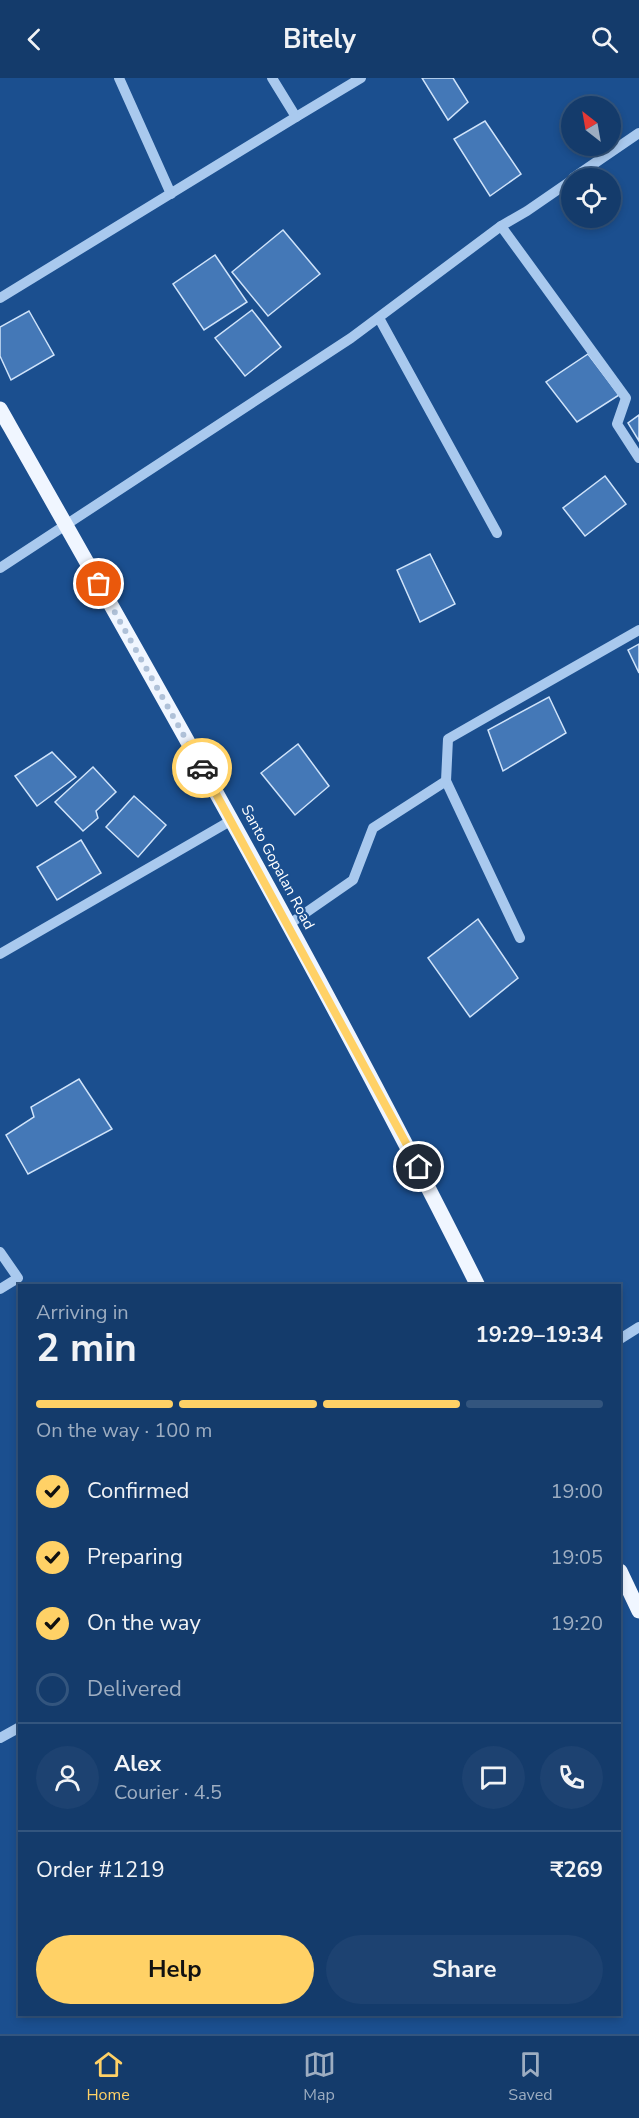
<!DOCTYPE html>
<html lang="en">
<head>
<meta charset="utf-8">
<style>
  :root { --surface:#143b6b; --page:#1d4271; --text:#f1f3f6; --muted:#9dadc1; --line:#33557e; --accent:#ffd166 }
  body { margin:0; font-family:"Nunito Sans",sans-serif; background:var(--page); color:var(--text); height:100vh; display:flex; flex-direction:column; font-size:22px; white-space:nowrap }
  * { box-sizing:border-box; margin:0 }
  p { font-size:20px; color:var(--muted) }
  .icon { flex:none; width:33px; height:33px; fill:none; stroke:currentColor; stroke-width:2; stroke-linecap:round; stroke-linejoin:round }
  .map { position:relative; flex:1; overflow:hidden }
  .details { position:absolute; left:18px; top:1206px; width:603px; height:732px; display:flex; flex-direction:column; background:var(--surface); border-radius:0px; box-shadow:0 3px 9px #0003,0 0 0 2px var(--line) }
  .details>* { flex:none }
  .needle { width:39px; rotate:329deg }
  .controls { position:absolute; left:561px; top:18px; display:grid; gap:12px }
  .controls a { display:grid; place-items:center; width:60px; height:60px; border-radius:50%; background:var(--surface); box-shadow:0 3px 9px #0003,0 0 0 2px var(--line); font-size:30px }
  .pin { position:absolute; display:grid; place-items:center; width:51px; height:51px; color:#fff; margin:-26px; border:3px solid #fff; border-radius:50%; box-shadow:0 2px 6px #0007 }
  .courier { position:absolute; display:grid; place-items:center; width:60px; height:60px; margin:-30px; border:4px solid #ffd166; border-radius:50%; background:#fff; color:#222; box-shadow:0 2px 8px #0007 }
  .head em { font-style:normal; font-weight:700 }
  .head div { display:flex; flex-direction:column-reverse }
  .head { display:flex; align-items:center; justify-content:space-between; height:102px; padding:0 18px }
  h1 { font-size:39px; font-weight:700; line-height:45px }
  .bar { display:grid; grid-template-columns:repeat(4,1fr); gap:9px 6px; align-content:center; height:72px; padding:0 18px }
  .bar i { height:8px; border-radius:4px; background:var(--line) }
  .bar .active { background:var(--accent) }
  .bar p { grid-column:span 4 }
  .line { display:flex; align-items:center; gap:15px; padding:0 18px; border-top:2px solid var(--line) }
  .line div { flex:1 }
  .round { display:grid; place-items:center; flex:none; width:63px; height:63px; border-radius:32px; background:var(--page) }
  ol { padding:0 18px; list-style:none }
  li { display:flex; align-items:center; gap:18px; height:66px }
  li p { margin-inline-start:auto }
  li .icon { padding:6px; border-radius:50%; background:var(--accent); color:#111; stroke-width:4 }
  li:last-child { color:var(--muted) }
  li i { width:33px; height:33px; border:3px solid var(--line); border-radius:50% }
  .button { display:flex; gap:12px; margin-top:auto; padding:12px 18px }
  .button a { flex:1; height:69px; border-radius:36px; background:var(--accent); color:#111; font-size:24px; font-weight:700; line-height:69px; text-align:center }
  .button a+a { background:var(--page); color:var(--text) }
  header { display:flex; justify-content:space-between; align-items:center; height:78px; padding:0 18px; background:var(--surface); font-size:27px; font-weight:700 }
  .tab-bar { display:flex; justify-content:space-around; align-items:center; height:84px; border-top:2px solid var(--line); background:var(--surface); font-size:16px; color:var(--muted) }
  .tab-bar a { display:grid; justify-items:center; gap:3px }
  .tab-bar .active { color:var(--accent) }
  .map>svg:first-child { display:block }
  .building { fill:#4478b7; stroke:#cfe3fa; stroke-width:1.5 }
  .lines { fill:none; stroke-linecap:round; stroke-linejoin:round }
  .minor { stroke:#a9c9ee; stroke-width:10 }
  .major { stroke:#f0f6ff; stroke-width:15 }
  .done { stroke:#afc1d8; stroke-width:6; stroke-dasharray:0 10.8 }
  .route { stroke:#ffd166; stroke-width:8 }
  .labels { text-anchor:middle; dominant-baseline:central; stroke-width:4.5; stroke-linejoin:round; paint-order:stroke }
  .street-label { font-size:15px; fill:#fff; stroke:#1b4f8f }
</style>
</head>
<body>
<header><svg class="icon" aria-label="back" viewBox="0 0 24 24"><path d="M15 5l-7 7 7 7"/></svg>Bitely<svg class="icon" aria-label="search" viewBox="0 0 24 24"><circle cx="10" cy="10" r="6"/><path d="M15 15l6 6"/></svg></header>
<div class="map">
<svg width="639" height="1956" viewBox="0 0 639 1956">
  <rect width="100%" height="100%" fill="#1b4f8f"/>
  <g class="building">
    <polygon points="422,0 453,0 468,24 448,42"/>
    <polygon points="485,43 521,96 490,118 454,61"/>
    <polygon points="283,152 320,196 268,238 232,194"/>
    <polygon points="215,177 247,224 204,252 173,206"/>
    <polygon points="252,232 281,269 245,298 215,260"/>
    <polygon points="29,233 54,277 11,302 0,278 0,249"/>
    <polygon points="588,276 619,317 577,344 546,304"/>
    <polygon points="639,337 639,363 628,345"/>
    <polygon points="605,398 626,426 585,458 563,430"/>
    <polygon points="430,476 455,526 420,544 397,492"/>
    <polygon points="639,566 639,595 628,572"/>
    <polygon points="549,619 566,655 503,693 488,652"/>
    <polygon points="298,666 329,708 295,737 261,695"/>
    <polygon points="52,674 76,699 37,728 15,698"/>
    <polygon points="93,689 116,714 96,733 98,740 83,753 55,724"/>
    <polygon points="134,718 166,747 138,779 106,749"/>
    <polygon points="81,762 101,795 57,822 37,789"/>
    <polygon points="478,841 518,900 470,939 428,880"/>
    <polygon points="79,1001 112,1051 28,1096 6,1057 34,1039 31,1029"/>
  </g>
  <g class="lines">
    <g class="minor">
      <polyline points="119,0 171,116"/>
      <polyline points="272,0 296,39 361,0"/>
      <polyline points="573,100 639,55"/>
      <polyline points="501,148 626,320 617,346 639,380"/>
      <polyline points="0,220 296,39"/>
      <polyline points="379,240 497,455"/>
      <polyline points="0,490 351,260 501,148 527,133 572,102"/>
      <polyline points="446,703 520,860"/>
      <polyline points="288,847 353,802 373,750 446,703 448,661 639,552"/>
      <polyline points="0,876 232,742"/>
      <polyline points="0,1174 18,1200 0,1211"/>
      <polyline points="620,1261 639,1249"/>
      <polyline points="0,1660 20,1649"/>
    </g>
    <g class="major">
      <path d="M0,331C164,620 329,910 478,1208"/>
      <polyline points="620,1493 639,1533"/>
    </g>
  </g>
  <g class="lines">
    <polyline class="done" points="99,506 202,690"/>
    <polyline class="route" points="202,690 419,1089"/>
  </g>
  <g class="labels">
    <g class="street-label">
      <text transform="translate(278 789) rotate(62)">Santo Gopalan Road</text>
    </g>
  </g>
</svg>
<div class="controls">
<a><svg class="needle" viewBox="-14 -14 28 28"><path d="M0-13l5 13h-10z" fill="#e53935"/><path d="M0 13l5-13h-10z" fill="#9dadc1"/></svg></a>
<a><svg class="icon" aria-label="locate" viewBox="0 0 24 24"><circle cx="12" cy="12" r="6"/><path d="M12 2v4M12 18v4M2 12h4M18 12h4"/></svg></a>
</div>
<div class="pin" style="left:99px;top:506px;background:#ea580c"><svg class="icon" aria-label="bag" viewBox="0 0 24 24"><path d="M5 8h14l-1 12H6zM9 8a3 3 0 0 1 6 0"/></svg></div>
<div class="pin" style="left:419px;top:1089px;background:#1f2937"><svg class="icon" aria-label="home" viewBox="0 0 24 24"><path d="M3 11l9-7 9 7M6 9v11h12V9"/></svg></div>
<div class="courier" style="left:202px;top:690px"><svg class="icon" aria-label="car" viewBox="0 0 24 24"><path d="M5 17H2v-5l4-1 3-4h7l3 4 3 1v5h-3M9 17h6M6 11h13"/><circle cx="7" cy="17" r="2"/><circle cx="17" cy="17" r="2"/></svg></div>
<section class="details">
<div class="head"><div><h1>2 min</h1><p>Arriving in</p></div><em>19:29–19:34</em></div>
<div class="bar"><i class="active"></i><i class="active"></i><i class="active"></i><i></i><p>On the way · 100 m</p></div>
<ol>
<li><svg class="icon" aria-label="check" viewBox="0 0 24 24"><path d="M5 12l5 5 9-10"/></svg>Confirmed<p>19:00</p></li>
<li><svg class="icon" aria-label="check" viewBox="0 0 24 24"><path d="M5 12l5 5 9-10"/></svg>Preparing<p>19:05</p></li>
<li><svg class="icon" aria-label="check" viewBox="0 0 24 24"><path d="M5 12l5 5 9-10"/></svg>On the way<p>19:20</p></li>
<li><i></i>Delivered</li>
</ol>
<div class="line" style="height:108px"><a class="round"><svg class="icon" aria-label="person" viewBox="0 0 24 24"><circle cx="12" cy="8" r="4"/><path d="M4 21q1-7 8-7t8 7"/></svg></a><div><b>Alex</b><p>Courier · 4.5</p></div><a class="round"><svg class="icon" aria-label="chat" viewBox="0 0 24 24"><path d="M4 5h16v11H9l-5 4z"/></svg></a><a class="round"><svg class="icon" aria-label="phone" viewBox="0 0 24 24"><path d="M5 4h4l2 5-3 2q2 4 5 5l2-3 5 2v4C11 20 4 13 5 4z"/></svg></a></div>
<div class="line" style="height:78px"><div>Order #1219</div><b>₹269</b></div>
<div class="button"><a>Help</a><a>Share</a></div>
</section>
</div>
<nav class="tab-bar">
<a class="active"><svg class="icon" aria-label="home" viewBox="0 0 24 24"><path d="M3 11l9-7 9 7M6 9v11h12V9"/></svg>Home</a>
<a><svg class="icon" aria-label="map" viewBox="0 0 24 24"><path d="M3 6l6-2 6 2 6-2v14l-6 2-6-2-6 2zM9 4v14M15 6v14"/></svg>Map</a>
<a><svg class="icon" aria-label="saved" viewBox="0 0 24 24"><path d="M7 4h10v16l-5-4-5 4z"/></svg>Saved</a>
</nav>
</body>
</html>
